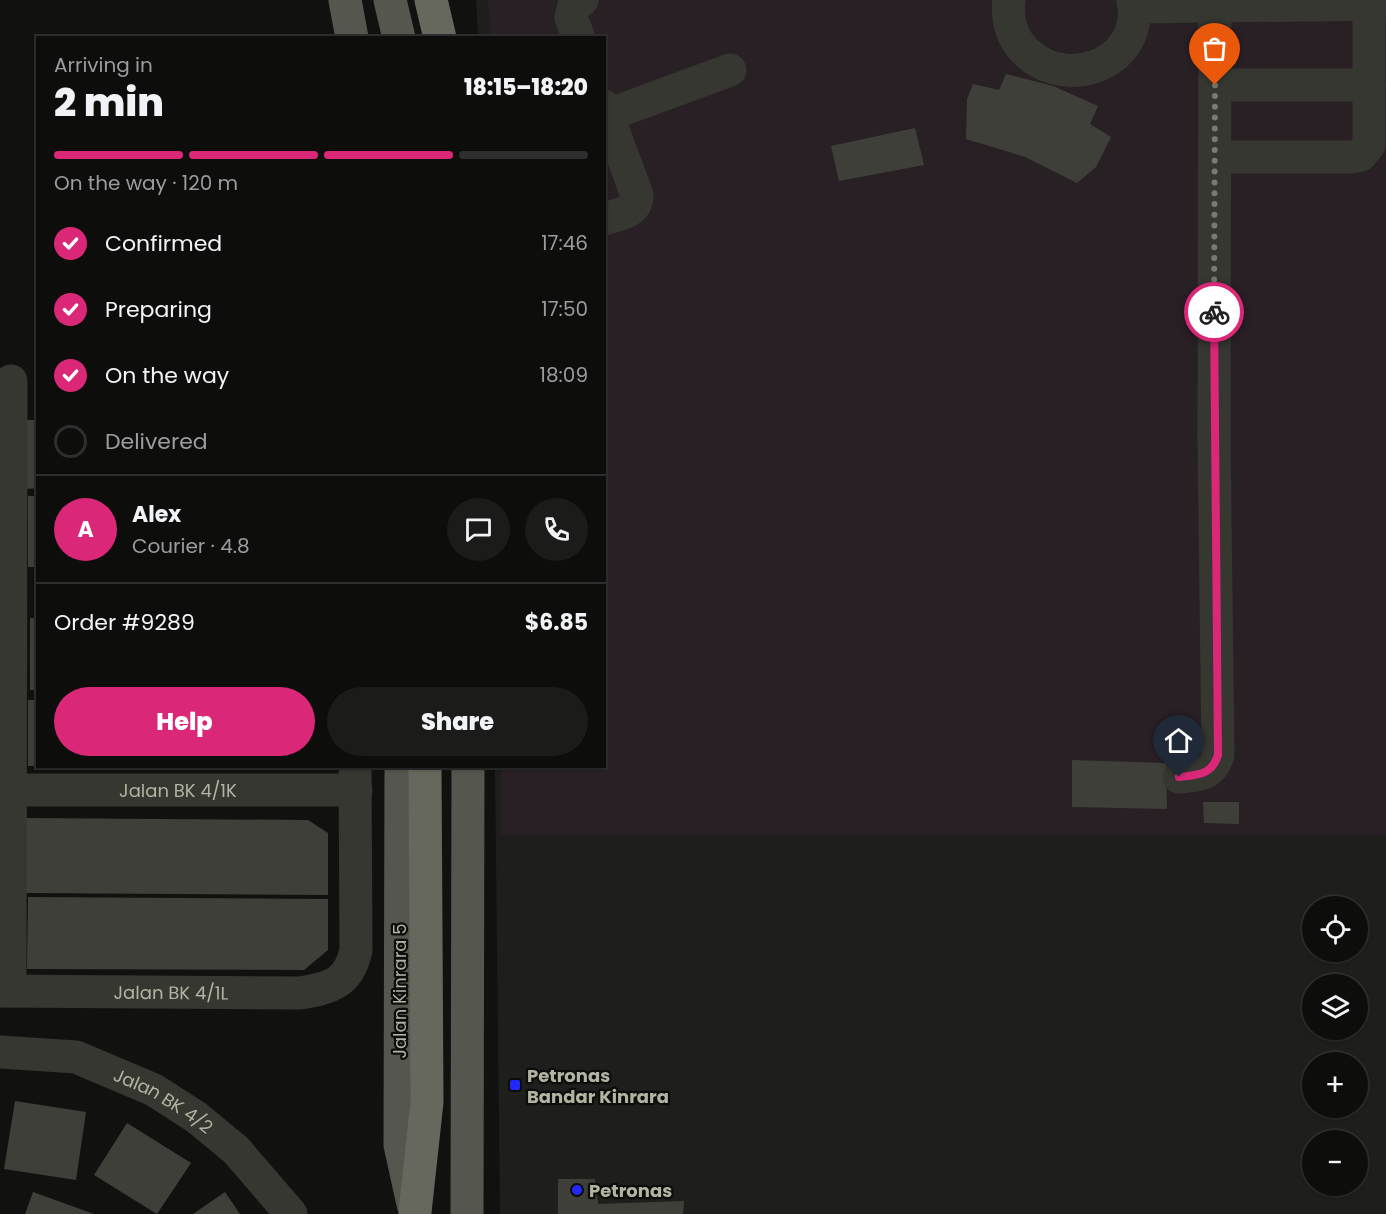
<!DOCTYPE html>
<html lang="en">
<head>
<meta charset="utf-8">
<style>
  :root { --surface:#0d0e0c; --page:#1b1c1a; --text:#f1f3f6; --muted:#9a9c9d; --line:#2d2e2d; --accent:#db2777 }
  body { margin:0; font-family:Poppins,sans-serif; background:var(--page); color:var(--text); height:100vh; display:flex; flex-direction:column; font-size:22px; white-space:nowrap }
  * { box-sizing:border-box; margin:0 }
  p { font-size:20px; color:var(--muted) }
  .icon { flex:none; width:33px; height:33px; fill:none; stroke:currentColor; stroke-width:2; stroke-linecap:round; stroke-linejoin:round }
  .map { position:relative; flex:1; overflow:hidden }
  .drawer { position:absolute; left:36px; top:36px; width:570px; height:732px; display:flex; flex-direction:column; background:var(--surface); border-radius:0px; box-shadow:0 2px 4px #0004,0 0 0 2px var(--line) }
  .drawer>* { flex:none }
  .fabs { position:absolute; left:1302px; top:896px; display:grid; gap:12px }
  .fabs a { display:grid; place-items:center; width:66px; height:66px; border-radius:50%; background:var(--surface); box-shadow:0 2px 4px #0004,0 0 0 2px var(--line); font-size:30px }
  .pin { position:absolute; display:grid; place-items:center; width:51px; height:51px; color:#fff; margin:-62px -26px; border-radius:50% 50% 50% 0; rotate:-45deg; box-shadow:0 0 6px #0007 }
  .pin .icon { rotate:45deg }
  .courier { position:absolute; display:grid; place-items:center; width:60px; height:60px; margin:-30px; border:4px solid #db2777; border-radius:50%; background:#fff; color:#222; box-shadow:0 2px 8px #0007 }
  .overview em { font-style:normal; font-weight:800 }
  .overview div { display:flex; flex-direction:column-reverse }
  .overview { display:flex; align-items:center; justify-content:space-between; height:102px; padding:0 18px }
  h1 { font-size:39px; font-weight:800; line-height:45px }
  .bar { display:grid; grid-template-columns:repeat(4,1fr); gap:9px 6px; align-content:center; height:72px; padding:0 18px }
  .bar i { height:8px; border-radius:4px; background:var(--line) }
  .bar .selected { background:var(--accent) }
  .bar p { grid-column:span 4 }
  .line { display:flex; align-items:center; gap:15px; padding:0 18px; border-top:2px solid var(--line) }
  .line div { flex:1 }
  .round { display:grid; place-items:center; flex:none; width:63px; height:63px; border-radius:32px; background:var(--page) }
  ol { padding:0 18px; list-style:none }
  li { display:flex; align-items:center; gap:18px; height:66px }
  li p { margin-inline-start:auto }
  li .icon { padding:6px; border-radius:50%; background:var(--accent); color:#fff; stroke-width:4 }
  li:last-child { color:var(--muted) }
  li i { width:33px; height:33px; border:3px solid var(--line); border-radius:50% }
  .primary-button { display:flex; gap:12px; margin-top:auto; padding:12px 18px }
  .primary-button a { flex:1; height:69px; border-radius:36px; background:var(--accent); color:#fff; font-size:24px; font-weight:800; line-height:69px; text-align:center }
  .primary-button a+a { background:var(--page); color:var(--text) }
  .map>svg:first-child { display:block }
  .built { fill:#1e1f1c; fill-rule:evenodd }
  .green { fill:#292026 }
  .building { fill:#3f3f3a }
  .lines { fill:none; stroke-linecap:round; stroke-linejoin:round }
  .minor { stroke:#363731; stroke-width:33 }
  .major { stroke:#55564d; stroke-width:33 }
  .highway { stroke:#67685d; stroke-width:33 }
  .done { stroke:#7a7b6e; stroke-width:6; stroke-dasharray:0 10.8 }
  .route { stroke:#db2777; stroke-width:8 }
  .poi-dot { fill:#2328f7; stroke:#0c0d0b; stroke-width:2 }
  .labels { text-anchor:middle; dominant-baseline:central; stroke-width:4.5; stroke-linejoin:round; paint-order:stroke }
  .street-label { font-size:18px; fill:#b3b3a1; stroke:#0c0d0b }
  .poi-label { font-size:18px; font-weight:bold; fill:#b3b3a1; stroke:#0c0d0b; text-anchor:start }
</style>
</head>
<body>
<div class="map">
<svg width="1386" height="1214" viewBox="0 0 1386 1214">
  <rect width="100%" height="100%" fill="#111210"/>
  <path class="built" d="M476,0H1386V1214H500L495,767L604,766V38L478,37ZM1312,906H1358V951H1312ZM1312,984H1358V1029H1312ZM1312,1062H1358V1107H1312ZM1312,1140H1358V1185H1312Z"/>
  <polygon class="green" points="488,0 1386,0 1386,835 501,835 501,767 604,766 604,38 491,37"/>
  <g class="building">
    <polygon points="1006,74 1053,86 1098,106 1090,124 1111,137 1096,167 1077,183 1025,157 966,139 967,99 973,84 999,90"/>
    <polygon points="915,128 924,165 839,181 831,146"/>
    <polygon points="24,420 38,420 38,488 26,489"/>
    <rect x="28" y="496" width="10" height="71"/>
    <rect x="30" y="618" width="8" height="72"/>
    <rect x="28" y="700" width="10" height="66"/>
    <polygon points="1072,760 1166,763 1167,809 1072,807"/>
    <polygon points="1203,802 1239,802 1239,824 1204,823"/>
    <polygon points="26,818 308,820 328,833 328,895 25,893"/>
    <polygon points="28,897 328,899 328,950 304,970 27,969"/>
    <polygon points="15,1101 86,1112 76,1180 4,1169"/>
    <polygon points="127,1123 191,1163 157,1214 94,1175"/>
    <polygon points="558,1179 595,1179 598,1204 684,1201 683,1214 558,1214"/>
    <polygon points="33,1192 94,1214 25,1214"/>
    <polygon points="225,1192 240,1214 193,1214"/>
  </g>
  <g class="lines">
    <g class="minor">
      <path d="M1009,0C1007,14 1010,32 1019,44C1058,96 1146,66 1133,0"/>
      <polyline points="1134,7 1386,4"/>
      <polyline points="579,38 571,18 574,5 582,0"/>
      <polyline points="1215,85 1369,85"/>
      <path d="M604,106L637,195C637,213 619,214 604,219"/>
      <polyline points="608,115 730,70"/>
      <polyline points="1215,157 1351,157 1361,155 1369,145 1369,5"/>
      <path d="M1179,777C1198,775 1212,776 1218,755L1214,437L1215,4"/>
      <path id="s1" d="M0,790H356"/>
      <path id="s2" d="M0,991L300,993C331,988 349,983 356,950L355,766"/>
      <polyline points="10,991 11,381"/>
      <path id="s3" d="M0,1052L76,1057L154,1090L196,1117L236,1150L291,1214"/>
    </g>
    <g class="major">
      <polyline points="345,0 352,38"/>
      <polyline points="390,0 399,38"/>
      <polyline points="401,766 400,1145 413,1204"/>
      <polyline points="467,1214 468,766"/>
    </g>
    <g class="highway">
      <polyline points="431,0 440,38"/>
      <polyline points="415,1212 427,1102 425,766"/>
    </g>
  </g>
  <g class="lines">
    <polyline class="done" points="1214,312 1215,85"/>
    <path class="route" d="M1179,777C1198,775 1212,775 1218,755L1214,312"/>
  </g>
  <g class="poi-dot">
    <rect x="509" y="1079" width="12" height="12" rx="3"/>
    <circle cx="577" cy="1190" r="6"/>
  </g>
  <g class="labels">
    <g class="street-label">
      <text stroke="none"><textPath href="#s1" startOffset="178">Jalan BK 4/1K</textPath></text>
      <text transform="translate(399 991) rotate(-90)">Jalan Kinrara 5</text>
      <text stroke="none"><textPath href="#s2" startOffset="171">Jalan BK 4/1L</textPath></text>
      <text stroke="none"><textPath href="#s3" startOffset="174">Jalan BK 4/2</textPath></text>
    </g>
    <g class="poi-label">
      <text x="527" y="1075">Petronas<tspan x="527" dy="21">Bandar Kinrara</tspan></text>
      <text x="589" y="1190">Petronas</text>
    </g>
  </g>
</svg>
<div class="fabs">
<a><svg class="icon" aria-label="locate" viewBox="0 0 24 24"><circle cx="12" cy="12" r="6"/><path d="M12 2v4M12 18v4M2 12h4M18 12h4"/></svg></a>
<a><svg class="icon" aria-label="layers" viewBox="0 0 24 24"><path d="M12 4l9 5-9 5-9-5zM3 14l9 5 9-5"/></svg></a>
<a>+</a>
<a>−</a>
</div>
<div class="pin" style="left:1215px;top:85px;background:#ea580c"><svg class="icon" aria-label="bag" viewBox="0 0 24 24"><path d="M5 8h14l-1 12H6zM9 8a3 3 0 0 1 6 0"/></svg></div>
<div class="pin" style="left:1179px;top:777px;background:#1f2937"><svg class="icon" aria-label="home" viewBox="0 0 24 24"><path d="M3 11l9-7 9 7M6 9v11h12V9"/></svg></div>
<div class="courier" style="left:1214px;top:312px"><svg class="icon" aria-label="bike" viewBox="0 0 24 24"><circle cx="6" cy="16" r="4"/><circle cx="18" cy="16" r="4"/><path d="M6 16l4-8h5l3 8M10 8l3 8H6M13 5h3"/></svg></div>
<section class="drawer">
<div class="overview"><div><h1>2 min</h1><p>Arriving in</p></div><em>18:15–18:20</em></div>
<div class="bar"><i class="selected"></i><i class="selected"></i><i class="selected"></i><i></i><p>On the way · 120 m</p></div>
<ol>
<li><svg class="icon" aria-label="check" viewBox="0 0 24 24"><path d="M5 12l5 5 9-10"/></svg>Confirmed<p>17:46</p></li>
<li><svg class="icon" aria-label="check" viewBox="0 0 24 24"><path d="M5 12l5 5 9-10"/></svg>Preparing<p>17:50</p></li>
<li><svg class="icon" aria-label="check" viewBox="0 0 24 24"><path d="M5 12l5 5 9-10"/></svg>On the way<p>18:09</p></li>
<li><i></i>Delivered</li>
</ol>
<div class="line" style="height:108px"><b class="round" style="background:var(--accent);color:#fff">A</b><div><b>Alex</b><p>Courier · 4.8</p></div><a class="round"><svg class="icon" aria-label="chat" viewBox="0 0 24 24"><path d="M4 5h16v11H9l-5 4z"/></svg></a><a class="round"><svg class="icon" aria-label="phone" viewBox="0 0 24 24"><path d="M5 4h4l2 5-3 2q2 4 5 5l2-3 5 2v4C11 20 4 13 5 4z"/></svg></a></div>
<div class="line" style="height:78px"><div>Order #9289</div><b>$6.85</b></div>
<div class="primary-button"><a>Help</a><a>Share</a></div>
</section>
</div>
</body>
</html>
